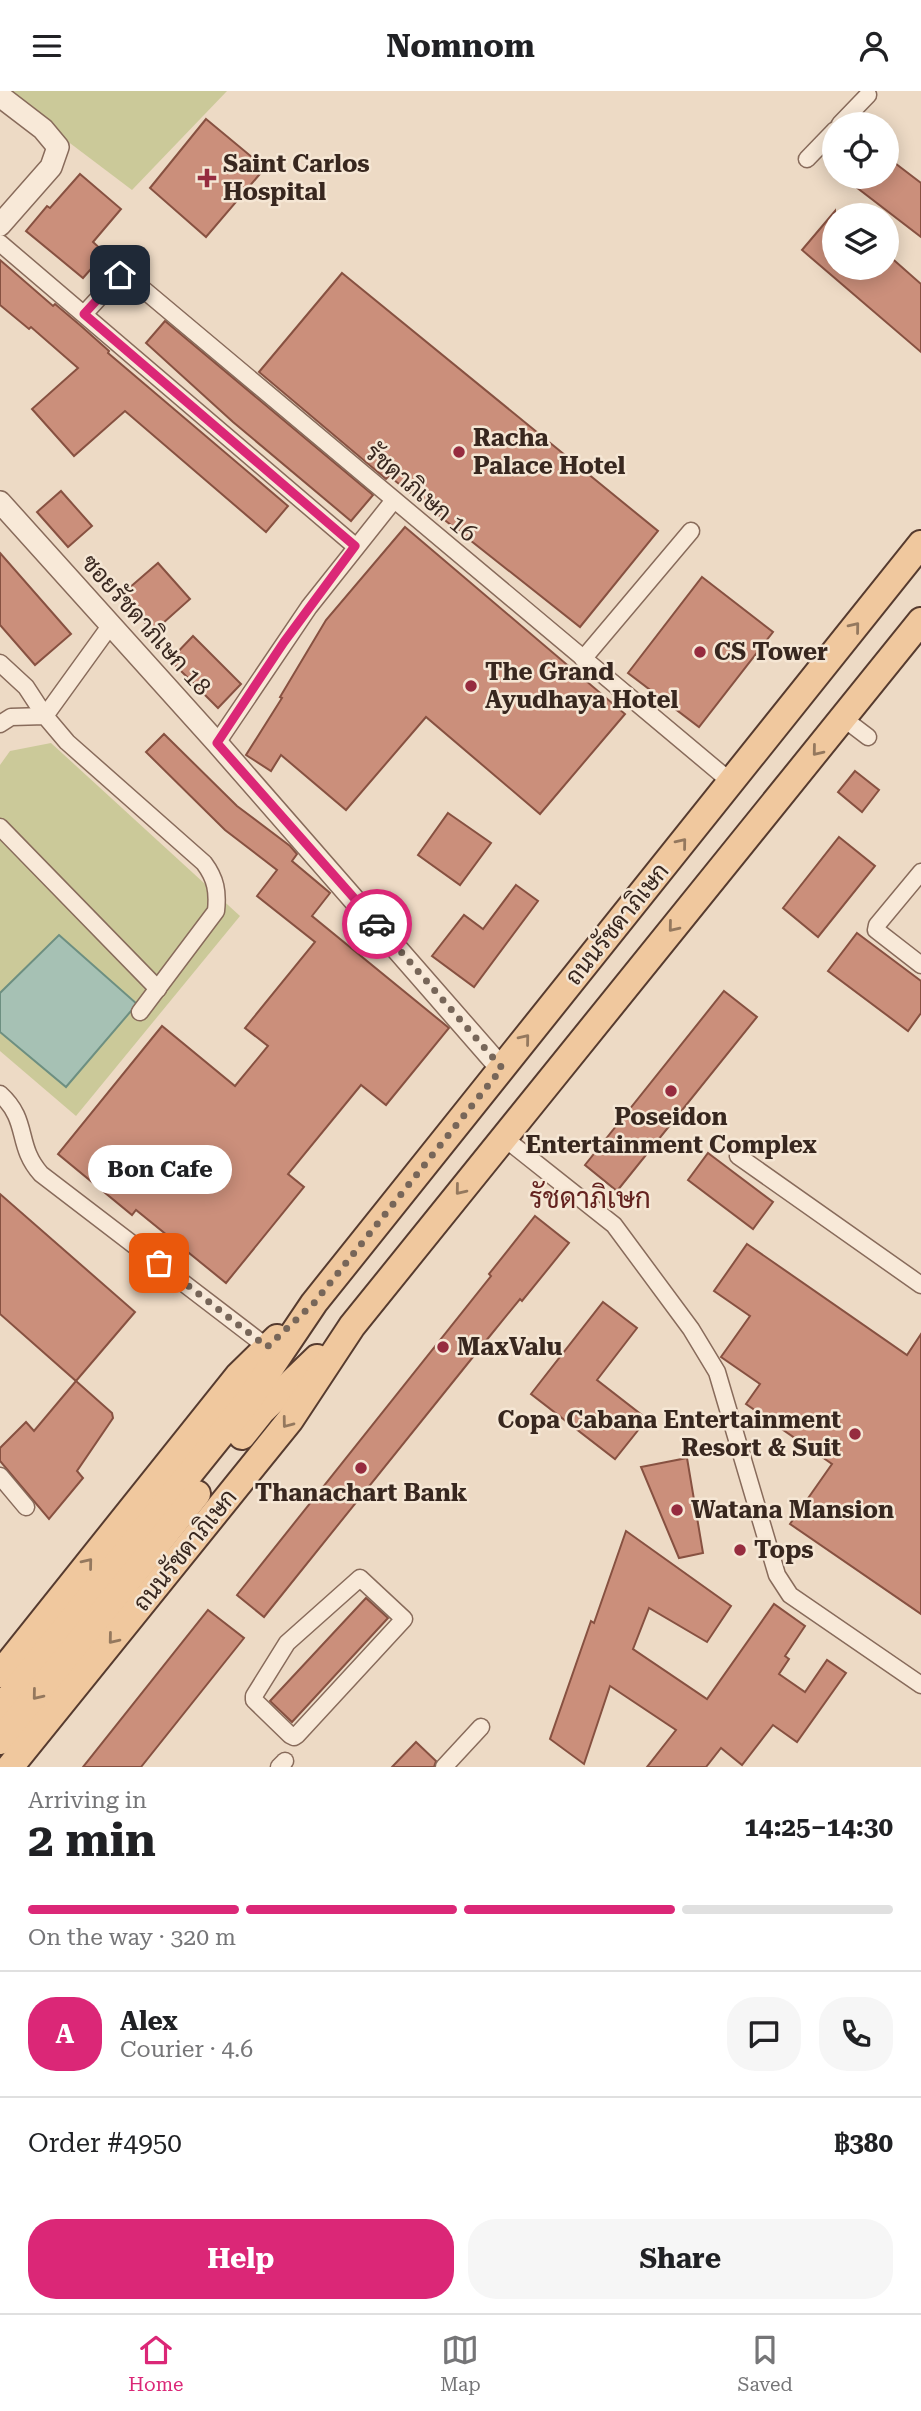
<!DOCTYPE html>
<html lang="en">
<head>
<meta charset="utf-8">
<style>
  :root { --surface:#fff; --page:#f6f6f6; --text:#202124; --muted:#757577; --line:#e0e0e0; --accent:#db2777 }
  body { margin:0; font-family:"Roboto Serif",Sarabun,serif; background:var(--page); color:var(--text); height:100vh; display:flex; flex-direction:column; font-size:26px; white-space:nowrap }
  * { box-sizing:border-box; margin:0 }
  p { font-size:23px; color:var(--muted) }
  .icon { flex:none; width:38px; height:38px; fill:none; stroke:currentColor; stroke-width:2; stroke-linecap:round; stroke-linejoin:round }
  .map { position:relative; height:1676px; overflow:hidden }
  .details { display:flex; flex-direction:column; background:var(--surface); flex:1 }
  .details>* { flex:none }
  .tools { position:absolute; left:822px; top:21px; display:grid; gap:14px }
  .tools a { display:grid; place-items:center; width:77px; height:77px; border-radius:50%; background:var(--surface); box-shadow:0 4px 18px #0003; font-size:35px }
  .pin { position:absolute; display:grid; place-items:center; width:60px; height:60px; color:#fff; margin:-30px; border-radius:14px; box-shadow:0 4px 10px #0006 }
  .courier { position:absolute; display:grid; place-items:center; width:70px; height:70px; margin:-35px; border:5px solid #db2777; border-radius:50%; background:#fff; color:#222; box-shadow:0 2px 9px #0007 }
  .bubble { position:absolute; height:49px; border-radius:24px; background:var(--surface); box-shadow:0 4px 18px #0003; font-size:23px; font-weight:700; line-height:49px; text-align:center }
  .headline em { font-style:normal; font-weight:700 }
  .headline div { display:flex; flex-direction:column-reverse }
  .headline { display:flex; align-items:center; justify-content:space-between; height:119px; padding:0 28px }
  h1 { font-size:46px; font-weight:700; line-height:52px }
  .bar { display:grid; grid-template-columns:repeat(4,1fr); gap:10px 7px; align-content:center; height:84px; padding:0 28px }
  .bar i { height:9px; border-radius:5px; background:var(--line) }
  .bar .current { background:var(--accent) }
  .bar p { grid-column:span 4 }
  .line { display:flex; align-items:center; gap:18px; padding:0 28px; border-top:2px solid var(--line) }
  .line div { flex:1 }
  .round { display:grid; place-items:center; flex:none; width:74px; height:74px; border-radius:28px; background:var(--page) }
  .cta { display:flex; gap:14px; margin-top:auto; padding:14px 28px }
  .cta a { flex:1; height:80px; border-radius:28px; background:var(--accent); color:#fff; font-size:28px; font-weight:700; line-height:80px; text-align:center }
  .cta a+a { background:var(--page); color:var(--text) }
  header { display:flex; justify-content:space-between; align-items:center; height:91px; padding:0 28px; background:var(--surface); font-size:32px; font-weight:700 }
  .menu { display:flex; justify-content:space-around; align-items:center; height:98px; border-top:2px solid var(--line); background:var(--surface); font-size:19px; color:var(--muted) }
  .menu a { display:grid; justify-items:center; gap:4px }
  .menu .current { color:var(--accent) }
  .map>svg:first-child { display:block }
  .green { fill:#cbc999 }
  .water { fill:#a6c1b4; stroke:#6d8f81; stroke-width:2 }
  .building { fill:#cb8f7b; stroke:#875141; stroke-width:2 }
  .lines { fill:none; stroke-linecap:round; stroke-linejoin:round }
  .minor-casing { stroke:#886b5b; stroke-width:19 }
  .tertiary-casing { stroke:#886b5b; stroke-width:24 }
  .primary-casing { stroke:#563b2f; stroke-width:30 }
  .minor { stroke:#f8e9d8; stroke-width:16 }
  .tertiary { stroke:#f8e9d8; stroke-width:21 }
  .primary { stroke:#f0c89e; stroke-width:26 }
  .oneway { stroke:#94785e }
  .done { stroke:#776659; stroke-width:7; stroke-dasharray:0 12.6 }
  .route { stroke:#db2777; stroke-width:9 }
  .poi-dot { fill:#962c3f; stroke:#f5e6d4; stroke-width:2.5 }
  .labels { text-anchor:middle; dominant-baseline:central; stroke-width:5; stroke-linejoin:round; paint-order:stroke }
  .poi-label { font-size:24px; font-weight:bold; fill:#38271f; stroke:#f5e6d4; text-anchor:start }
  .street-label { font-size:24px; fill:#38271f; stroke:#f5e6d4 }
  .quarter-label { font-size:28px; fill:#64221f; stroke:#f5e6d4 }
</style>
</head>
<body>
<header><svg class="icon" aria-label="menu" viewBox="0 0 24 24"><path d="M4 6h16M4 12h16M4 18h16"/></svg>Nomnom<svg class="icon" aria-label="person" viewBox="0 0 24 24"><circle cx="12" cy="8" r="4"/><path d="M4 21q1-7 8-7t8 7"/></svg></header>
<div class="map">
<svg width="921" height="1676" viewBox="0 0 921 1676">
  <rect width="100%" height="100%" fill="#eddac5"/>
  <g class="green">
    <polygon points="1,0 227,0 132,99"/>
    <polygon points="51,652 240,825 76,1025 0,960 0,674 10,660"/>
  </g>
  <polygon class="water" points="59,844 137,913 66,996 0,941 0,902"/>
  <g class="building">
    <polygon points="206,28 265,77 206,146 150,97"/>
    <polygon points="887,66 921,92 921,146 843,86 887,86"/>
    <polygon points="80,83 121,118 93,151 105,162 83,187 26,140 47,115 50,117"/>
    <polygon points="835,120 835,177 887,177 887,163 921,193 921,261 802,159"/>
    <polygon points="0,169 53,215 55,213 81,235 109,260 108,262 288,415 266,441 125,320 74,365 32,318 78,277 31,236 29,238 0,214"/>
    <polygon points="342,182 658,440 580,536 389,385 386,388 259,281"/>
    <polygon points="165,230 373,404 351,430 233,331 146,252"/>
    <polygon points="61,400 92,435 68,456 37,421"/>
    <polygon points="405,436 625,623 540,723 426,626 346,719 281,664 271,680 246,664 282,607 280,606 326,529"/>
    <polygon points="0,462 71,543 35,574 0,534"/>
    <polygon points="158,472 190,508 153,541 121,504"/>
    <polygon points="702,486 773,541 699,636 628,582"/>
    <polygon points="193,545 241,593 218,617 170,569"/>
    <polygon points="164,643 237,715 290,755 297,763 292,770 330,802 312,825 449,937 386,1014 361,994 288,1083 304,1096 226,1192 136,1119 132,1124 58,1063 162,935 235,995 268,955 245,937 315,851 257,805 277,779 225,739 146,661"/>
    <polygon points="855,680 879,699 862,721 838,701"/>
    <polygon points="448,722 491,752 460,794 418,764"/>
    <polygon points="839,746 875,775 818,846 783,817"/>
    <polygon points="516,794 538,810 474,896 432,865 464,824 483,838"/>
    <polygon points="857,842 921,890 921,922 908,940 828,880"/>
    <polygon points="724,900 757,926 617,1100 585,1074"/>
    <polygon points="708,1062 773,1111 753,1138 688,1089"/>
    <polygon points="0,1103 135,1221 76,1290 0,1223"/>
    <polygon points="535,1125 569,1152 522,1210 520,1208 485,1251 264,1526 237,1504 491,1185 489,1183"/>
    <polygon points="747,1153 907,1264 921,1243 921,1523 790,1433 832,1373 746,1313 760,1293 721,1266 750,1225 714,1200"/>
    <polygon points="603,1211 637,1237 597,1289 647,1328 615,1368 531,1303"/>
    <polygon points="76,1290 112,1322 113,1327 77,1380 83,1387 49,1428 0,1370 0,1357 26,1331 34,1340"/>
    <polygon points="687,1367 703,1462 679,1467 641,1376"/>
    <polygon points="626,1440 731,1515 707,1551 649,1517 633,1558 707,1608 774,1513 805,1535 785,1565 789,1568 779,1583 805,1601 827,1569 846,1582 797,1651 773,1634 742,1674 721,1657 706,1676 647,1676 676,1639 610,1595 584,1673 550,1648 591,1530 594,1532"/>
    <polygon points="366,1507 388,1527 292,1631 270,1610"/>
    <polygon points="208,1519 244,1547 141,1676 83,1676"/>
    <polygon points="416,1651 436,1670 434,1676 392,1676"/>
  </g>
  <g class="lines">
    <g class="minor-casing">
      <g id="minor">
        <polyline points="840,33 868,4"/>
        <polyline points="807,68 835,39"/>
        <polyline points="0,152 355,455"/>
        <polyline points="84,223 120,184 131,188 731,691"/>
        <polyline points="583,568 691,440"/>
        <polyline points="0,572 26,596 45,625 110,535"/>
        <polyline points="843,627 868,646"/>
        <path d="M0,633L11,626L45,625L67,651L204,772C216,788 218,801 216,820L140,921"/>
        <polyline points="217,652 309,516 394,409"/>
        <polyline points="0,736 158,898"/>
        <polyline points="921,781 877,834 876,839 921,874"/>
        <path d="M0,1003C30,1030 15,1054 41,1083L267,1256"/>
        <polyline points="503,1046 614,1134 691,1238 717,1281 777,1484 790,1504 921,1594"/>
        <polyline points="738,1065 921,1194"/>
        <polyline points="0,1385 26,1416"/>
        <polygon points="360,1487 404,1528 297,1644 294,1646 290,1644 254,1609 254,1605 287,1552"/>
        <polyline points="279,1676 285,1670"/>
        <polyline points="444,1676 481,1636"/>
      </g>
    </g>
    <g class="tertiary-casing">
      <g id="tertiary">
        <polyline points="0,5 43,38 58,56 51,76 0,134"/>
        <polyline points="0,411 217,652 501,977"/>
      </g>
    </g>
    <g class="primary-casing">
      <g id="primary">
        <polyline points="242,1345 262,1320 317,1267"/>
        <polyline points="0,1583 238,1285 277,1247"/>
        <polyline points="0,1618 248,1310 314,1212 921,453"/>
        <polyline points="0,1650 197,1403"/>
        <polyline points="10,1676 290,1329 352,1235 921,530"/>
      </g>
    </g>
    <use href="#minor" class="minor"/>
    <use href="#tertiary" class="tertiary"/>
    <use href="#primary" class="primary"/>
  </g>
  <defs><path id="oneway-chevron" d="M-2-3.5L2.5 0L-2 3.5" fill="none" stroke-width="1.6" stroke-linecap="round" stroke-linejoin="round" transform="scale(1.75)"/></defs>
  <g class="oneway">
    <use href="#oneway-chevron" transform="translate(855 536) rotate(-51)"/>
    <use href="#oneway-chevron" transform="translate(817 660) rotate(129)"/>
    <use href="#oneway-chevron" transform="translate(682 752) rotate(-51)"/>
    <use href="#oneway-chevron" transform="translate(673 836) rotate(129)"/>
    <use href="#oneway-chevron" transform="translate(525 948) rotate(-51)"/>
    <use href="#oneway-chevron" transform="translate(460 1099) rotate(129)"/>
    <use href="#oneway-chevron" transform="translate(287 1332) rotate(127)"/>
    <use href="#oneway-chevron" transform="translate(88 1472) rotate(-51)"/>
    <use href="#oneway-chevron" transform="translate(113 1548) rotate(129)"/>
    <use href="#oneway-chevron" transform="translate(37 1604) rotate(129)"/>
  </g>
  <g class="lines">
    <polyline class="done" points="159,1172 267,1256 314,1212 502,977 377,833"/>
    <polyline class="route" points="120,184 84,223 355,455 284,551 217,652 377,833"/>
  </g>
  <g class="poi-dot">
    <path d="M203.5 76.5h7v7h7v7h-7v7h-7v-7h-7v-7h7z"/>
    <circle cx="459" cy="361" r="7"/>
    <circle cx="700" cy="561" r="7"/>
    <circle cx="471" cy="595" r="7"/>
    <circle cx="671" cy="1000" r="7"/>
    <circle cx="443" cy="1256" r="7"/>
    <circle cx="855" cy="1343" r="7"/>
    <circle cx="361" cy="1377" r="7"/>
    <circle cx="677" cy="1419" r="7"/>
    <circle cx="740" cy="1459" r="7"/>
  </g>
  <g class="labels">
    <g class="poi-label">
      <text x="223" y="73">Saint Carlos<tspan x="223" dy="28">Hospital</tspan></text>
      <text x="473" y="347">Racha<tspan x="473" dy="28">Palace Hotel</tspan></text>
      <text x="714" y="561">CS Tower</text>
      <text x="485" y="581">The Grand<tspan x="485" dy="28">Ayudhaya Hotel</tspan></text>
      <text x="671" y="1026" text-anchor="middle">Poseidon<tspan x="671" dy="28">Entertainment Complex</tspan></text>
      <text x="457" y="1256">MaxValu</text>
      <text x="841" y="1329" text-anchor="end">Copa Cabana Entertainment<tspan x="841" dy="28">Resort &amp; Suit</tspan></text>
      <text x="361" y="1402" text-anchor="middle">Thanachart Bank</text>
      <text x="691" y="1419">Watana Mansion</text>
      <text x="754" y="1459">Tops</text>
    </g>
    <g class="street-label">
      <text transform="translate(421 402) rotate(40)">รัชดาภิเษก 16</text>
      <text transform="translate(146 534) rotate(48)">ซอยรัชดาภิเษก 18</text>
      <text transform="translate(617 833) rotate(-51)">ถนนรัชดาภิเษก</text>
      <text transform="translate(185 1459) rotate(-51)">ถนนรัชดาภิเษก</text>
    </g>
    <g class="quarter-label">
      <text x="590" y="1107">รัชดาภิเษก</text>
    </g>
  </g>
</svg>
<div class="tools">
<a><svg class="icon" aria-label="locate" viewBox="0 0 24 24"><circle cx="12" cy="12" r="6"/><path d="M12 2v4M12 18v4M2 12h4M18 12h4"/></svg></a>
<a><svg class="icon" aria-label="layers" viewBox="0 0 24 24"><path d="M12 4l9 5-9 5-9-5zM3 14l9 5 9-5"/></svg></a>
</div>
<div class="pin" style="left:159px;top:1172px;background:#ea580c"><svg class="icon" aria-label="bag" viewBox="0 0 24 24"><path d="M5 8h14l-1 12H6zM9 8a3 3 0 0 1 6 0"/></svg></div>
<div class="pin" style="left:120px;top:184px;background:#1f2937"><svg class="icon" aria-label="home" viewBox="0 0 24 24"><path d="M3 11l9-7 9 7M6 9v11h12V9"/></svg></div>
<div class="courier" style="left:377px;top:833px"><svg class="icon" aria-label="car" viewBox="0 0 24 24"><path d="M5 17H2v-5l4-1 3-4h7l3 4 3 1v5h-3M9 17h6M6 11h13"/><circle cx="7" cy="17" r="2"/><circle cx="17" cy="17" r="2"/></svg></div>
<div class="bubble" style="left:88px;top:1054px;width:144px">Bon Cafe</div>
</div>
<section class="details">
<div class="headline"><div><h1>2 min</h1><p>Arriving in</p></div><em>14:25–14:30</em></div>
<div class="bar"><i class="current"></i><i class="current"></i><i class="current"></i><i></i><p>On the way · 320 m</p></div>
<div class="line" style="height:126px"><b class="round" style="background:var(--accent);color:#fff">A</b><div><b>Alex</b><p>Courier · 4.6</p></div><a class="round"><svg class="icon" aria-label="chat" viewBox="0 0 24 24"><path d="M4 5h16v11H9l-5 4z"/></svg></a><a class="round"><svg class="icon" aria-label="phone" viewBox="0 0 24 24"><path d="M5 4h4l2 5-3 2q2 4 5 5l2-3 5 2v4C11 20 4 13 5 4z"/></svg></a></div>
<div class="line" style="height:91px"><div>Order #4950</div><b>฿380</b></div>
<div class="cta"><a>Help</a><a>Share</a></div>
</section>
<nav class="menu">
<a class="current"><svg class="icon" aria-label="home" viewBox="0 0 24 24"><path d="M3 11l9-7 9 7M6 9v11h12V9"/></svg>Home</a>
<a><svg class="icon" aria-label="map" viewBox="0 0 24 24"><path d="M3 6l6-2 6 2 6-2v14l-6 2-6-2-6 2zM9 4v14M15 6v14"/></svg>Map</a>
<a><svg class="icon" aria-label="saved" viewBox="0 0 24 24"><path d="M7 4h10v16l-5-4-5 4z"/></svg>Saved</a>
</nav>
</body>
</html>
